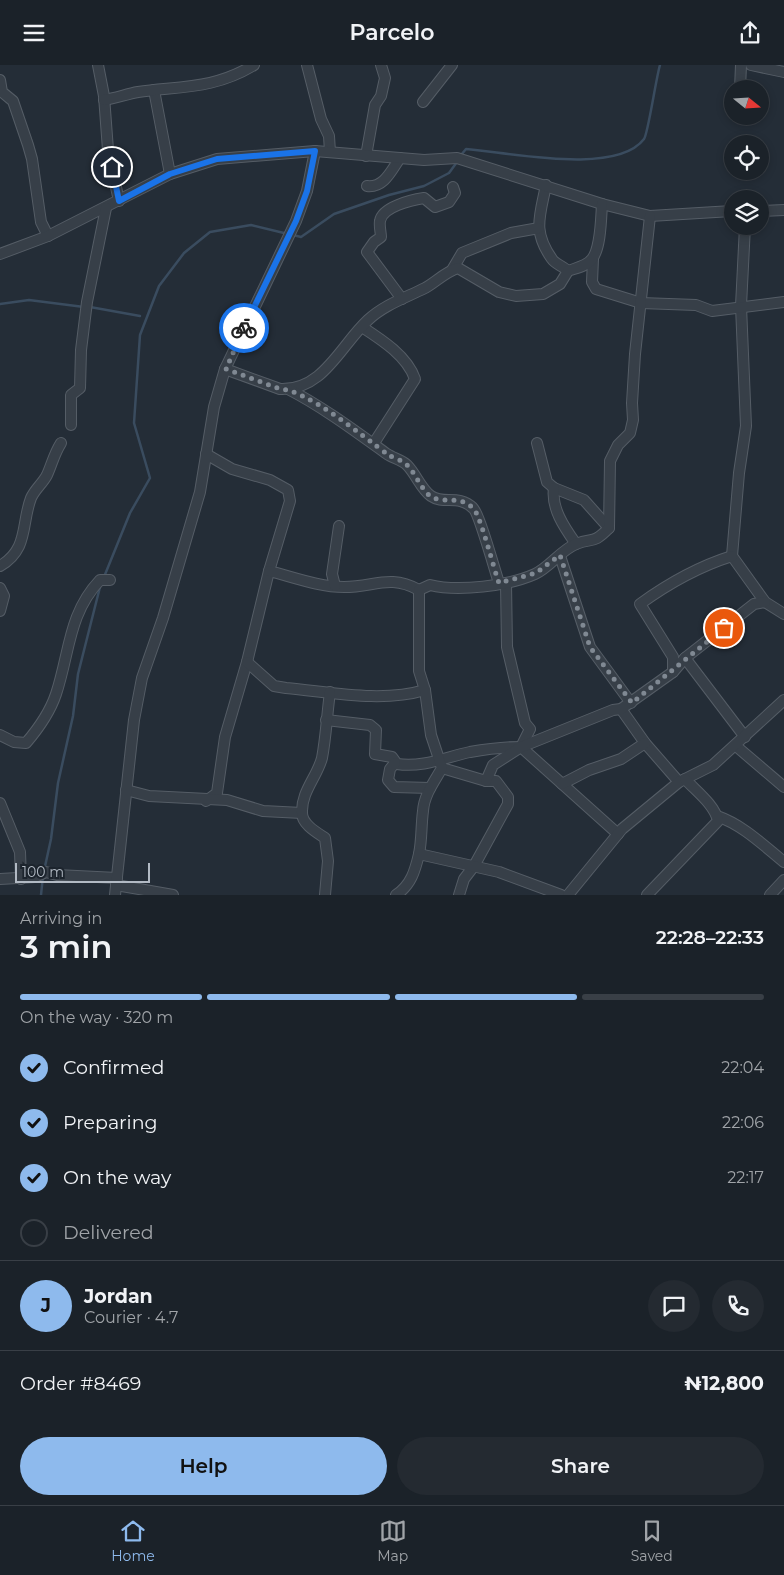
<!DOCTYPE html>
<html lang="en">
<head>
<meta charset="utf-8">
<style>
  :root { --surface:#1b2229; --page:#242a31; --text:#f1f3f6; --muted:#a0a4a8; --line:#393f46; --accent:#8ebaed }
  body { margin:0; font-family:Montserrat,sans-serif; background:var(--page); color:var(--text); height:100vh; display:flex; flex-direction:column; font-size:19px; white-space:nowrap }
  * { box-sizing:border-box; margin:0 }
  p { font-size:16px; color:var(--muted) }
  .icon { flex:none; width:28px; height:28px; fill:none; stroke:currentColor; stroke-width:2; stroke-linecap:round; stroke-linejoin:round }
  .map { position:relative; height:830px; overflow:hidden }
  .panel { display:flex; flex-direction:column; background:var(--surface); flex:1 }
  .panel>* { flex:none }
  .needle { width:32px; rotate:108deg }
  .controls { position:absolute; left:724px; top:15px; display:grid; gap:10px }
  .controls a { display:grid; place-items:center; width:45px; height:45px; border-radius:50%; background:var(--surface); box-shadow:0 2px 8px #0003,0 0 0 1px var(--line); font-size:25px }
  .scale { position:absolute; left:15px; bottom:12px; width:135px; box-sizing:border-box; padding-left:5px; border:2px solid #b2bac4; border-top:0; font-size:14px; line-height:18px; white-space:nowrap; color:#b2bac4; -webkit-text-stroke:4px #1c242d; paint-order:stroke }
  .pin { position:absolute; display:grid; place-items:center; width:42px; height:42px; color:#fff; margin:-21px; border:2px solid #fff; border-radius:50%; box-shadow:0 1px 5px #0007 }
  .courier { position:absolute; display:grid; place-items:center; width:50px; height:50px; margin:-25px; border:4px solid #1a73e8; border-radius:50%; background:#fff; color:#222; box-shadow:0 1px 6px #0007 }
  .summary em { font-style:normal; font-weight:600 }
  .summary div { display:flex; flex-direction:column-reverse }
  .summary { display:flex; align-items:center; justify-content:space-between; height:85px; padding:0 20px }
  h1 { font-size:32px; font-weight:600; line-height:38px }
  .bar { display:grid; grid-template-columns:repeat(4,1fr); gap:8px 5px; align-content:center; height:60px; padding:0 20px }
  .bar i { height:6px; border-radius:4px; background:var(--line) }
  .bar .selected { background:var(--accent) }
  .bar p { grid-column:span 4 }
  .line { display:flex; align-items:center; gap:12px; padding:0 20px; border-top:1px solid var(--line) }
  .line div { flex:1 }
  .round { display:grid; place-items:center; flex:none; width:52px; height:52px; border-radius:26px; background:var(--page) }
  ol { padding:0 20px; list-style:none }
  li { display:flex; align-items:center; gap:15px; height:55px }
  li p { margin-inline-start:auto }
  li .icon { padding:5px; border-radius:50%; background:var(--accent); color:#111; stroke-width:4 }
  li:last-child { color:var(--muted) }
  li i { width:28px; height:28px; border:2px solid var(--line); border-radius:50% }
  .action { display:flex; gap:10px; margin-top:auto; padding:10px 20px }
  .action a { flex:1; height:58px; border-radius:30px; background:var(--accent); color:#111; font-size:20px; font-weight:600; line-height:58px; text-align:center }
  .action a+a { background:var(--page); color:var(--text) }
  header { display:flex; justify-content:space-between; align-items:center; height:65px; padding:0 20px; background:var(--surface); font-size:22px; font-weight:600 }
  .tabs { display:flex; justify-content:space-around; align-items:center; height:70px; border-top:1px solid var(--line); background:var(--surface); font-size:14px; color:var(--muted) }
  .tabs a { display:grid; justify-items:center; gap:2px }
  .tabs .selected { color:var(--accent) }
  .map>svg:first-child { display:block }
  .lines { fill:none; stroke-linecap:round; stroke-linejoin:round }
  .stream { stroke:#3a4c5f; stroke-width:2.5 }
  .street-casing { stroke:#555d66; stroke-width:12 }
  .street { stroke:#373f48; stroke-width:10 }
  .done { stroke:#808993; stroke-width:5; stroke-dasharray:0 9 }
  .route { stroke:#1a73e8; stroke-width:6 }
</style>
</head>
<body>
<header><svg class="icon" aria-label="menu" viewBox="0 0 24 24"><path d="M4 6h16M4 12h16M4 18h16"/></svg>Parcelo<svg class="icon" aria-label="share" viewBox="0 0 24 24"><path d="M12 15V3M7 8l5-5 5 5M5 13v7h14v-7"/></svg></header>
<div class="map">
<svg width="784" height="830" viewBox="0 0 784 830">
  <rect width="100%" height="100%" fill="#242d37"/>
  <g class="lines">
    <g class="stream">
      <path d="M461,90L466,84C507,87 616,111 644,74C648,69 656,13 660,0"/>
      <polyline points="293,170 301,172 334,149 389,130 424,121 449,108 457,97"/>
      <polyline points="0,239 29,235 84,242"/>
      <polyline points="90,242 140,251"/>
      <polyline points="104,512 130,448 150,413 134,358 140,270 159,221 184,188 210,167 251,160 288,169"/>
      <polyline points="44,806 51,774 58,718 73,651 78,609 100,522"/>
      <polyline points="41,830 43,811"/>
    </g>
    <g class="street-casing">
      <g id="street">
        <polyline points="98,0 104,31 108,85 119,136"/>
        <polyline points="307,0 321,54 329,71 330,87"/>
        <polyline points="751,0 784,7"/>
        <polyline points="0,15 2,27 13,36 28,80 32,94 41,157 48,171"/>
        <polyline points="740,24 741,0"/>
        <polyline points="154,25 170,109"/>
        <path d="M104,35C116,33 127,29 138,27C182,21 214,24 254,0"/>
        <polyline points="423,37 452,0"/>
        <polyline points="366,91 375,40 381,31 385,13 381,0"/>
        <path d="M546,120C540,151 532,166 552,194C555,199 563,201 568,206"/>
        <path d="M367,121C384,123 391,106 400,93"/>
        <polyline points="760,146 784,145"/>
        <polyline points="745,161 741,241 746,361 739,408 732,491 765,537 784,549"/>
        <polyline points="0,189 48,171 170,109 217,94 315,86 424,95 457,93 602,139 650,151 732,146"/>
        <polyline points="593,194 592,217 596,224 641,238 696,240 712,246 784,237"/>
        <polyline points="452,205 462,188 511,168 539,163"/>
        <path d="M402,234L367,187L374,177L381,172C381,168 379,161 380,156C382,142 411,135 424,133L435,142L449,137L455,128L453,122"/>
        <path d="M362,262C382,275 407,291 415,314L374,378"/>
        <path d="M225,304L280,324C323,326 340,281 368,255C384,240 405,233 425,223C436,217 445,207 458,203L499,227L516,231L543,229L560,219L568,206C576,203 587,201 592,194C601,183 601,153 602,139"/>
        <path d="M288,324C323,342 355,366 387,389C393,393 402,395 407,400C416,409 421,424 431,431C444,440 458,429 473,443C479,448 495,506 499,518"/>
        <polyline points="71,360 71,330 80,323 81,285 87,237 106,143"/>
        <polyline points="537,378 547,417 554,423 584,435 609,463"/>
        <polyline points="206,389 232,404 270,415 288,425 290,436 269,506 247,597 225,672 217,728 206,736"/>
        <path d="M554,423C551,443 564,462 576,479"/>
        <polyline points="560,491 590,582 631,638"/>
        <path d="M0,501C29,484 21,459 31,433C35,424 43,418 47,410C52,399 54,389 61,378"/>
        <path d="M269,506C293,512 319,522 344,522C375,522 389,509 419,525"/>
        <polyline points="506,518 507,582 525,658 530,664 521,682"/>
        <polyline points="335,521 332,509 339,461"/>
        <polyline points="0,523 4,531 0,546"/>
        <polyline points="685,593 745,672"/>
        <path d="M247,597L274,621L286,623C331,627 381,638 425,625"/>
        <path d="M673,607V592L640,539C669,518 697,502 732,491"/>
        <polyline points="621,644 645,678 679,717"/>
        <path d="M326,655L370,660L376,665L375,689L392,692L397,699C423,703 446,692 470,687C487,684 504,682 521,682L618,769"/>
        <path d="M0,670L14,677L26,678C38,664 50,647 56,629C70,587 68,549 100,515H110"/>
        <polyline points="736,681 784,722"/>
        <polyline points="395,698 390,704 388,715 394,722 430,723"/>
        <polyline points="442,703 486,716 496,716 508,732 508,739 474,801 464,814 459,830"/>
        <polyline points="486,716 493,700 521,682 613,645 621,644 673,607 685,593 754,539 765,537"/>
        <polyline points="562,719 589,705 621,694 645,678"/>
        <polyline points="126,725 149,731 227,735 263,746 302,748"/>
        <polyline points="0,738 20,787 21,814"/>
        <path d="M717,751C743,760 763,780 784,797"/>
        <path d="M419,789C422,774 421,761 423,746C424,730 434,717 442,703L431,670L425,625L419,606V525L430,520C458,527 508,521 535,509C550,502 561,485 576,479C594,472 592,480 609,463L610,396L618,380L630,368L633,355L632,338L635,289L650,151"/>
        <polyline points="0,814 35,812 46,807 57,810 117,813"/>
        <polyline points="116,820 173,830"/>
        <polyline points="115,830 134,655 142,613 163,553 200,427 214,342 225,304 296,156 307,126 315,86"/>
        <path d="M325,830L328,796L325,773C316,767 302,759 302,748C301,727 317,712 322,693C326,672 327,649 330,627"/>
        <path d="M396,830C411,820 415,806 419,789L499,807L561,830"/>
        <polyline points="568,830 622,764 679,717 713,700 784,635"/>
        <path d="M647,830L718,756C715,740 696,726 685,714"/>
        <polyline points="770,830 784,815"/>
      </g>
    </g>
    <use href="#street" class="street"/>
  </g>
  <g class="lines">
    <path class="done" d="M244,263L226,304L280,324C307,325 364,372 387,389C393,393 402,395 407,400C416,409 421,424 430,431C444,440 458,429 473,443C480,448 494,505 499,518L536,508L560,490L590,582L632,638L724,563"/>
    <polyline class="route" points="112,102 119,136 170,109 217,94 315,86 307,126 296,156 244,263"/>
  </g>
</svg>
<div class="controls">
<a><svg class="needle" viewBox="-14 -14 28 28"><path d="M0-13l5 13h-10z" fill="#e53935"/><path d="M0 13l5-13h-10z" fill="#a0a4a8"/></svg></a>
<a><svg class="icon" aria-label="locate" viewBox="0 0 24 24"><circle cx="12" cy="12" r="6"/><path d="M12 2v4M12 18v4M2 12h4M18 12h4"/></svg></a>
<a><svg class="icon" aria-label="layers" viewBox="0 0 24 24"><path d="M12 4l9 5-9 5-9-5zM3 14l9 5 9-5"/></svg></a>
</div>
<div class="scale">100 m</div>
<div class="pin" style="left:724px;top:563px;background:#ea580c"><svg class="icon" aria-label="bag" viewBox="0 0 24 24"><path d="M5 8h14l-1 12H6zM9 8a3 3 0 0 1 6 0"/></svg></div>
<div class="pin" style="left:112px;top:102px;background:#1f2937"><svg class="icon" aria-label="home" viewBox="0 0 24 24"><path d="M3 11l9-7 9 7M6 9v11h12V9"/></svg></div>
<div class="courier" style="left:244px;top:263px"><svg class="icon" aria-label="bike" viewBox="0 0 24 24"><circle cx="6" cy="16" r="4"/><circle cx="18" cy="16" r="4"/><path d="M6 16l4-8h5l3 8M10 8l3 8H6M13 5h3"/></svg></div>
</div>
<section class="panel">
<div class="summary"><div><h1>3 min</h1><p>Arriving in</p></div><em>22:28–22:33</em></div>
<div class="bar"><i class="selected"></i><i class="selected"></i><i class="selected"></i><i></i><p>On the way · 320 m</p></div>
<ol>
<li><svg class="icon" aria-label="check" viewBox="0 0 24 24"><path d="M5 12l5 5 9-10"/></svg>Confirmed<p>22:04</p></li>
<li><svg class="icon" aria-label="check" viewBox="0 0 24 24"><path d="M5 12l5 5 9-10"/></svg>Preparing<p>22:06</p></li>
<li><svg class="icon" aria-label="check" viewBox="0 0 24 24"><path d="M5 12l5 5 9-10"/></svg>On the way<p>22:17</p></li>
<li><i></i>Delivered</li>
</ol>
<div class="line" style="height:90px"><b class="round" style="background:var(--accent);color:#111">J</b><div><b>Jordan</b><p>Courier · 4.7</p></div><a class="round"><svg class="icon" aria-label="chat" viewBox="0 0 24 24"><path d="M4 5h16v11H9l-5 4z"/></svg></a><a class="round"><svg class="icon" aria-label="phone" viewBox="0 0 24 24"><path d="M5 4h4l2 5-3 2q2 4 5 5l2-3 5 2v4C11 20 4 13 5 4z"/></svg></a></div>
<div class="line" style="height:65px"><div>Order #8469</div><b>₦12,800</b></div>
<div class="action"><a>Help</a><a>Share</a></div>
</section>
<nav class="tabs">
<a class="selected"><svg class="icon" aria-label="home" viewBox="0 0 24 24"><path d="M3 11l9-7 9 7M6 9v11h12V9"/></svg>Home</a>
<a><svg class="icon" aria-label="map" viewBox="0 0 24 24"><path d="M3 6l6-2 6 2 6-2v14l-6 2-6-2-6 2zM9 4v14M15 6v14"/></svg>Map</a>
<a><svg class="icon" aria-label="saved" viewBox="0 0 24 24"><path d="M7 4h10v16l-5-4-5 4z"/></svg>Saved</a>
</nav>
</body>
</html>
